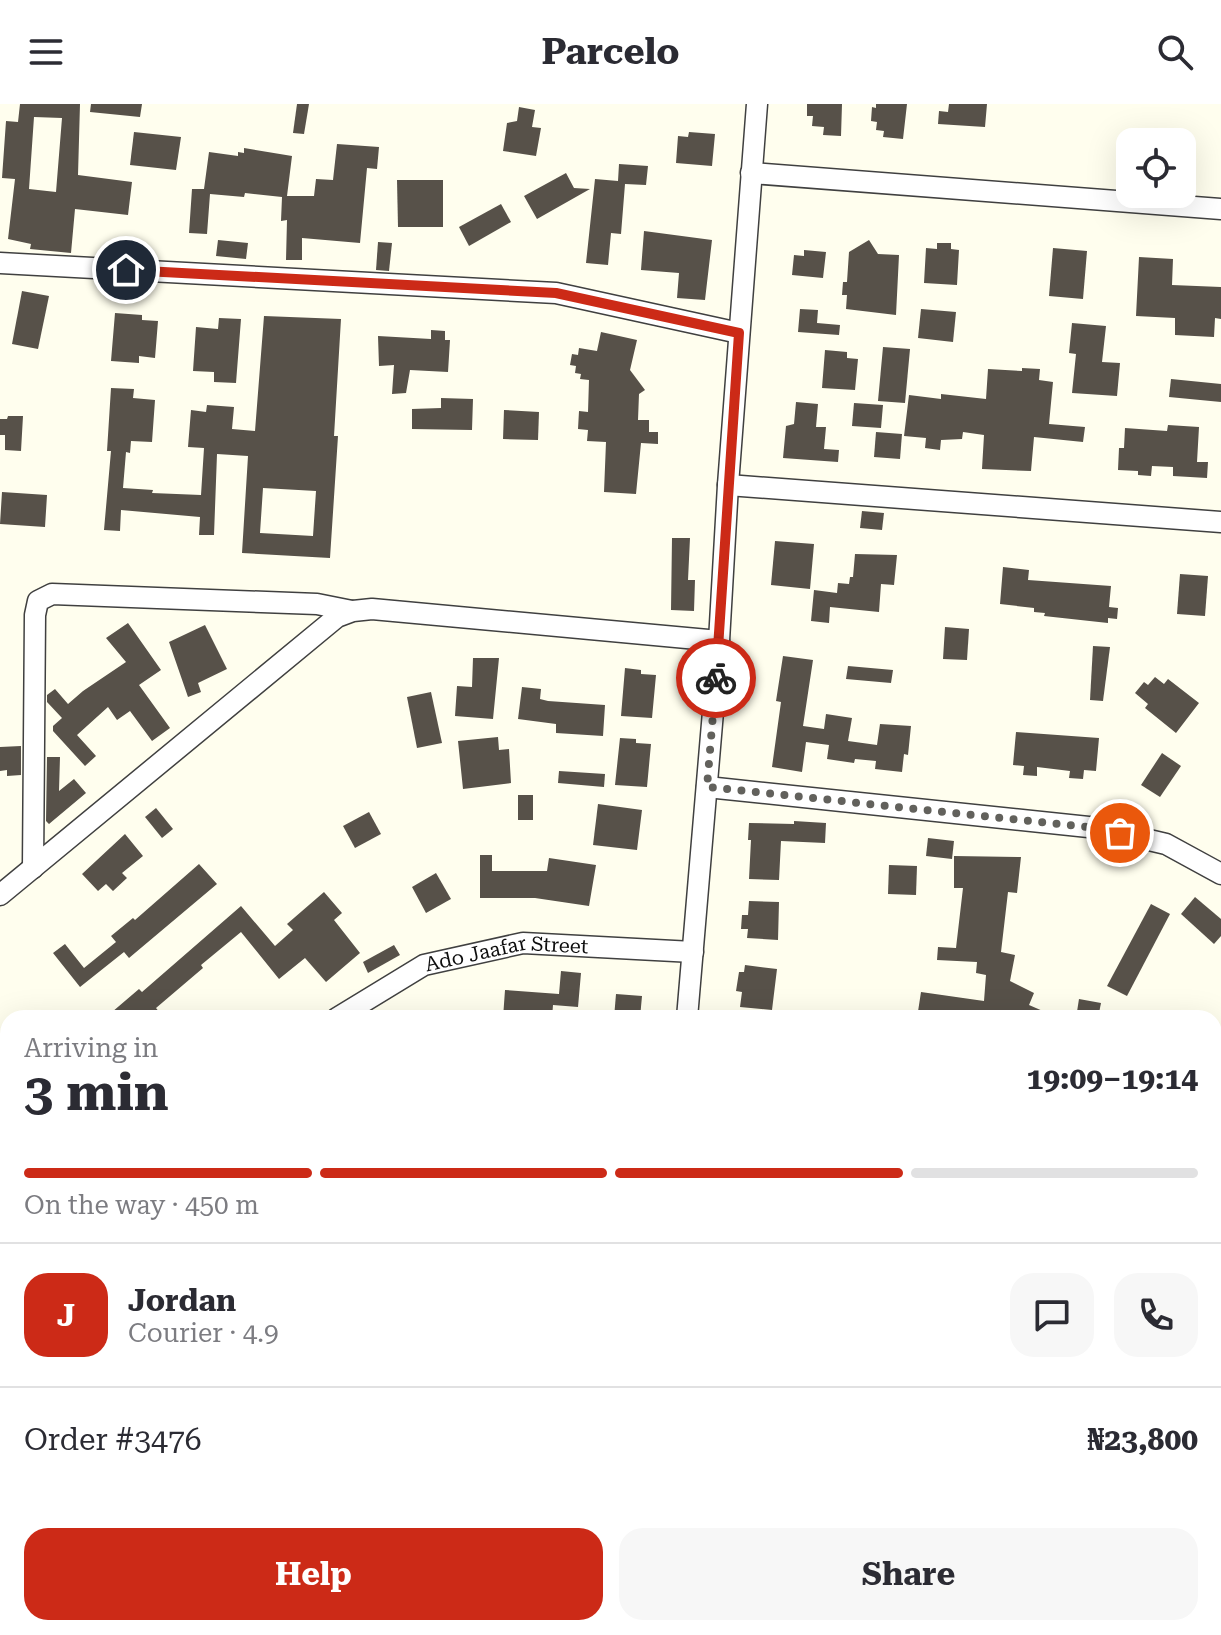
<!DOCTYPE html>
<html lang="en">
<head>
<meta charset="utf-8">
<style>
  :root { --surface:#fff; --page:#f7f7f7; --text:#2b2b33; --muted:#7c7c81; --line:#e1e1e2; --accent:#cc2a17 }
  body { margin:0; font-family:"Roboto Serif",serif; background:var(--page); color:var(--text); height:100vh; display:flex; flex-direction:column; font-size:30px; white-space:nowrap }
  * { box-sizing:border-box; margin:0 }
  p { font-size:26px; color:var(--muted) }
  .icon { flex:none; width:44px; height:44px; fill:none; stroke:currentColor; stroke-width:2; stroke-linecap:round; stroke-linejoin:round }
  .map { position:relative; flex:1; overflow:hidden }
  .sheet { position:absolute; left:0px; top:906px; width:1222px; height:626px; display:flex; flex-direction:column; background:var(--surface); border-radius:24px 24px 0 0; box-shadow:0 8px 32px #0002 }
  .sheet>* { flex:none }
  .fabs { position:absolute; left:1116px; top:24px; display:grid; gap:16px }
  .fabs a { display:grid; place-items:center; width:80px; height:80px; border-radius:16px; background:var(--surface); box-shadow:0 8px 32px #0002; font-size:40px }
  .pin { position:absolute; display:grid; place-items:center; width:68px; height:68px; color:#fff; margin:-34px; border:4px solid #fff; border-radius:50%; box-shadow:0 2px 8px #0007 }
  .courier { position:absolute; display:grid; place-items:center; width:80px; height:80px; margin:-40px; border:6px solid #cc2a17; border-radius:50%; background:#fff; color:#222; box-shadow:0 2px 10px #0007 }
  .summary em { font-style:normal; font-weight:700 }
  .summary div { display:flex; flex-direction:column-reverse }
  .summary { display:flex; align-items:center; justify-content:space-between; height:136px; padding:0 24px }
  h1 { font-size:52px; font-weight:700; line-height:60px }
  .bar { display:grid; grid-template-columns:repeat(4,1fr); gap:12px 8px; align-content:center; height:96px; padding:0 24px }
  .bar i { height:10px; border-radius:6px; background:var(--line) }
  .bar .on { background:var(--accent) }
  .bar p { grid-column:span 4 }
  .line { display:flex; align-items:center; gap:20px; padding:0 24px; border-top:2px solid var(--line) }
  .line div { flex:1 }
  .round { display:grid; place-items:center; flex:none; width:84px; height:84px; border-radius:24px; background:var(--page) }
  .action { display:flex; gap:16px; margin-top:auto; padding:16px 24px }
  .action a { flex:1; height:92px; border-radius:24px; background:var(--accent); color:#fff; font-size:32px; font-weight:700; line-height:92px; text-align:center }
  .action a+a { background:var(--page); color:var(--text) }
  header { display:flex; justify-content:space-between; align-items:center; height:104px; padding:0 24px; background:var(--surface); font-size:36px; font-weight:700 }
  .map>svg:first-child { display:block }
  .water { fill:#add2fc; stroke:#2c7adb; stroke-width:2 }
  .building { fill:#575149; fill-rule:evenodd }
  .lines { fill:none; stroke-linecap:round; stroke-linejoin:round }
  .minor-casing { stroke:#404040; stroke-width:23 }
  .minor { stroke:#fff; stroke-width:20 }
  .done { stroke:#62615c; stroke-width:8; stroke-dasharray:0 14.4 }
  .route { stroke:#cc2a17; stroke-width:10 }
  .labels { text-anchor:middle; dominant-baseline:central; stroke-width:8; stroke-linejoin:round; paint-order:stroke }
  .street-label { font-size:20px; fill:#0d0d0d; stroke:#fff }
</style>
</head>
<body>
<header><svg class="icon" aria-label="menu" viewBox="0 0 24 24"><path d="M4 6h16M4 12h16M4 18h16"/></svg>Parcelo<svg class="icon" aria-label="search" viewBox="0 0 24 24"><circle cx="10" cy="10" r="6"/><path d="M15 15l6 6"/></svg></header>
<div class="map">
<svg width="1221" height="1531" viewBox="0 0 1221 1531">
  <rect width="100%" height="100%" fill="#fffeee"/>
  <polygon class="water" points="473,1524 775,1524 777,1531 477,1531"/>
  <g class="building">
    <path d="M20,0H80L78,71L132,78L128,111L75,105L71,149L30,145L31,140L8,135L15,75L2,74L6,17L18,18ZM34,13L62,14L56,88L29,85Z"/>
    <polygon points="91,0 142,0 140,13 90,8"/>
    <polygon points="297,0 309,0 304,30 293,29"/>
    <polygon points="807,0 842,0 841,32 823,31 824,23 812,22 813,12 807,12"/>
    <polygon points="876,0 907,0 903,35 883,33 884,27 876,26 877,18 871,17 872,3 876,4"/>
    <polygon points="949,0 987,0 985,23 938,20 939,7 948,8"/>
    <polygon points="519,3 535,6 532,23 541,24 536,52 503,47 507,19 517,17"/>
    <polygon points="134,28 181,33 176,66 130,61"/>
    <polygon points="689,28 715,30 712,62 676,59 678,32 688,33"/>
    <polygon points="337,40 379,43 377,65 367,64 360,139 302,134 302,156 286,156 287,116 281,117 282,93 245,89 244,93 210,90 207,130 189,129 192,85 204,85 209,48 238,52 238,48 244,49 244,44 292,52 287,92 314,92 316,75 333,76"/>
    <polygon points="619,60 648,62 646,81 625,80 621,130 611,129 608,161 586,159 595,75 618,77"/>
    <polygon points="566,69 574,84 590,85 537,115 524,92"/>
    <polygon points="397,76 443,76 443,123 398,123"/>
    <polygon points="501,100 511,118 469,142 459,123"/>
    <polygon points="644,127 712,136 705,196 677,194 679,169 641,166"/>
    <polygon points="218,136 248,139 246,155 216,152"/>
    <polygon points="869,136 878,150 899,151 896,211 846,205 847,191 842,191 843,178 847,178 849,148"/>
    <polygon points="378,138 392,139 389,167 376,166"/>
    <polygon points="937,139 951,139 951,145 959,146 957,181 924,179 926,144 937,145"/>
    <polygon points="1053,144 1087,147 1083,195 1049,192"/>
    <polygon points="804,146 826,148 823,174 792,171 794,151 804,152"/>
    <polygon points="1139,153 1173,155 1172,181 1221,183 1221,215 1215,214 1214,233 1175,231 1175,214 1136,212"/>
    <polygon points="22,187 49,192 38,245 12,240"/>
    <polygon points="800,205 818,206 817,219 840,221 839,231 798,228"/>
    <polygon points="921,205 956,208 953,238 918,234"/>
    <polygon points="115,209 142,211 142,216 158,217 155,254 139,252 139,259 111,257"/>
    <path d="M264,212L341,215L334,332H338L330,454L242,449L248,352L217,350L214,431H199L200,413L121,406L120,427L104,426L111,347H107L111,284L134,285L133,294L155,296L152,338L131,337L130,349L126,348L123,384L153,386L152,389L201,391L204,344L188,343L191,306L206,308L207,301L234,303L232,325L255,327ZM263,384L316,387L313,432L260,429Z"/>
    <polygon points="219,214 241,215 236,279 214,278 214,268 193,267 196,223 218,225"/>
    <polygon points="1072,219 1106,222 1102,258 1120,259 1117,292 1072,289 1076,250 1069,249"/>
    <polygon points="431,226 445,227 445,236 450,236 448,268 410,266 406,289 392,290 394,261 379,262 378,232 431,235"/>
    <polygon points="601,228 637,236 630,266 645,286 639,290 638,316 649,316 649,328 658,328 658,340 641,339 636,390 604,388 606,338 587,337 588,326 578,325 579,307 588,308 589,276 580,275 581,270 575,269 576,262 570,261 572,250 578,251 579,244 597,247"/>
    <polygon points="883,243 910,245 905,299 878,297"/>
    <polygon points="825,246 847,248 847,254 858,255 855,286 822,284"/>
    <polygon points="1022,264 1040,265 1039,276 1053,278 1049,320 1085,323 1083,338 1034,333 1031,367 982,365 984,331 963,328 962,335 941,336 940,346 925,344 926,334 904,332 909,291 941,295 941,290 986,295 988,265 1022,267"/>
    <polygon points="1171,275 1221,280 1221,298 1169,293"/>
    <polygon points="441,294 473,295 472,326 412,325 412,305 441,304"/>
    <polygon points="796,298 818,300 816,323 826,323 824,345 839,346 838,358 783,354 786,322 794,320"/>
    <polygon points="854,299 883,301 881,324 852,322"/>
    <polygon points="504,306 539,308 538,336 503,335"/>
    <polygon points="8,312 23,312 21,347 5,346 5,331 0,331 0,315 7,315"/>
    <polygon points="1168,321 1199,323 1197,358 1208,358 1207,374 1173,372 1173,363 1152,362 1151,372 1138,371 1138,367 1118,366 1119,344 1124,344 1125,324 1167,327"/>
    <polygon points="876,328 902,330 900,355 874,353"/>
    <polygon points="2,388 47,391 45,423 0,420"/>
    <polygon points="862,407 884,409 882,426 860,424"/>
    <polygon points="672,434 690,434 688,476 695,476 694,507 671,506"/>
    <polygon points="775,437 814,440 810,485 771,481"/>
    <polygon points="855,450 897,451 894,481 881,480 879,508 830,503 829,519 811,517 814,486 837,489 838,479 849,480 850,473 853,473"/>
    <polygon points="1003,463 1029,466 1028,476 1111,482 1109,503 1118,504 1117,515 1108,514 1108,519 1044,512 1045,509 1034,508 1034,504 1000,500"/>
    <polygon points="1180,470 1208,472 1205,512 1177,510"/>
    <polygon points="128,519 161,566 139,581 170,624 152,637 130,607 117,616 108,603 77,631 96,652 85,662 53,627 53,622 62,614 47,598 47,591 55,585 68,600 83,587 126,558 106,534"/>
    <polygon points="205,521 227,565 198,579 201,588 188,593 169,538"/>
    <polygon points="945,523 969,525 967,556 943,555"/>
    <polygon points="1093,542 1110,543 1103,597 1090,596"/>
    <polygon points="783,552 813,556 803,622 824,625 826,610 852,614 848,637 877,641 880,620 911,622 908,651 904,650 902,668 875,665 876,657 855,655 854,659 827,655 829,641 806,638 802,668 772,663 781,598 776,597"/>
    <polygon points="473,554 499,554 493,615 455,612 457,582 472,583"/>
    <polygon points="848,562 893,566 891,579 846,575"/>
    <polygon points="625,564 641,566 641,570 656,571 652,614 621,612"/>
    <polygon points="1155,573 1164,580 1168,575 1199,599 1176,629 1145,604 1148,600 1135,589 1144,578 1148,581"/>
    <polygon points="522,583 541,585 540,595 548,597 605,601 603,632 556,629 556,620 518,615"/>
    <polygon points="431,588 442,639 417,644 407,593"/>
    <polygon points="1016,628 1099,634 1096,667 1084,666 1083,675 1069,674 1070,667 1037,663 1037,672 1023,671 1024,662 1013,661"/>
    <polygon points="498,633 499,646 509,645 511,679 463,685 458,637"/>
    <polygon points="620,634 636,635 636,639 651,640 647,683 615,681"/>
    <polygon points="21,642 21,671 7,672 7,666 0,667 0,643"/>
    <polygon points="1162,649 1181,662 1160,693 1141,681"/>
    <polygon points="47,653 60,653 59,687 74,675 86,689 49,720 46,717"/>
    <polygon points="559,667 605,670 604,683 558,679"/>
    <rect x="518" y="691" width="15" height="25"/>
    <polygon points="598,700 642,706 637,746 593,741"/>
    <polygon points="156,704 173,725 162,734 145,713"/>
    <polygon points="369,708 381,730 355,744 343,722"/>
    <polygon points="794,717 826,719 825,739 781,737 779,776 749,775 751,736 748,736 749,719 794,720"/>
    <polygon points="125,730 143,752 122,769 127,774 113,787 106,780 98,787 82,770"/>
    <polygon points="928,734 954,737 952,755 926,752"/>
    <polygon points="480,751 492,751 492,767 547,767 549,754 596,761 589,802 535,794 480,794"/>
    <polygon points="954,752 1021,753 1017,789 1008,788 1001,848 1015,851 1010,877 1034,889 1029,901 1059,914 917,914 921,888 984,897 986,871 976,869 977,858 937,856 938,843 956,844 963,784 954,784"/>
    <polygon points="199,760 217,780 129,854 124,848 80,883 53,849 65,840 84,864 116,838 111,832 133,814 135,816"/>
    <polygon points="889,761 917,762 916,791 888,790"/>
    <polygon points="436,769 451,795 426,809 412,783"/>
    <polygon points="324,788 342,809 334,816 360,849 326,878 305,854 279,875 241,828 201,861 203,864 156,904 160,909 154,914 105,914 139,885 142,888 241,802 275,842 293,826 287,820"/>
    <polygon points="1195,793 1221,815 1221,832 1214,840 1181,810"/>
    <polygon points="749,797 779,798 778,836 747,834 748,825 741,825 742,811 748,811"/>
    <polygon points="1151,800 1170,810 1127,892 1107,882"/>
    <polygon points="394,841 400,851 368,869 363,858"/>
    <polygon points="745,861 777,865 772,906 740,903 742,888 736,887 739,868 744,868"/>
    <polygon points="561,867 581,869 578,903 553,901 552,914 503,914 505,886 559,890"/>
    <polygon points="616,890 642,892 640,914 614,914"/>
    <polygon points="1079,895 1101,899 1098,914 1076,914"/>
  </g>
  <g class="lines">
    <g class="minor-casing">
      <g id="minor">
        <polyline points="751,69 1221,105"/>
        <polyline points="0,159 556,189 739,229"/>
        <polyline points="728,381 1221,418"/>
        <polyline points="707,683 1098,724 1166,740 1221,770"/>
        <polyline points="33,764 35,511 38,497 52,490 317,500 352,507"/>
        <polyline points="0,791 337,513 353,507 372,505 719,537"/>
        <path id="s1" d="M337,914L424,861L523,839L693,848"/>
        <polyline points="687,914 719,537 728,381 757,0"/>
        <polyline points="0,1142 8,1143"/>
        <polyline points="1214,1191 1221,1197"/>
        <polyline points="1214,1514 1221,1517"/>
        <polyline points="985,1524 985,1531"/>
        <polyline points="34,1531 35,1524"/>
      </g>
    </g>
    <use href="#minor" class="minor"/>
  </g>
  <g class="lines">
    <polyline class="done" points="716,574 707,683 1098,724 1120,729"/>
    <polyline class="route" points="126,166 556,189 739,229 716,574"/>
  </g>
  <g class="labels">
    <g class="street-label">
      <text stroke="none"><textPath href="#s1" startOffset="186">Ado Jaafar Street</textPath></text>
    </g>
  </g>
</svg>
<div class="fabs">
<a><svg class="icon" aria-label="locate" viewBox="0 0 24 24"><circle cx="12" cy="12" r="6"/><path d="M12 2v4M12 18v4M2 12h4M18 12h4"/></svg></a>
</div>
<div class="pin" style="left:1120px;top:729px;background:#ea580c"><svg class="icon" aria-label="bag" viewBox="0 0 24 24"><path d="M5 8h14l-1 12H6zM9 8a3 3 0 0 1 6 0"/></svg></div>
<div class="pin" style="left:126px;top:166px;background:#1f2937"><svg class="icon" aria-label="home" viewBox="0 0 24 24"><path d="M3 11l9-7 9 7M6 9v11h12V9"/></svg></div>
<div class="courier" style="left:716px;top:574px"><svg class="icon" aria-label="bike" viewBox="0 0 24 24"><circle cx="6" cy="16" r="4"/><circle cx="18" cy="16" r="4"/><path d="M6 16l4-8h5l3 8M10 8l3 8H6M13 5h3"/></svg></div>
<section class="sheet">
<div class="summary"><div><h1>3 min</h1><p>Arriving in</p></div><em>19:09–19:14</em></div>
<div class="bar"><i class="on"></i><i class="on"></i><i class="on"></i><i></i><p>On the way · 450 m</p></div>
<div class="line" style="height:144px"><b class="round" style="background:var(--accent);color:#fff">J</b><div><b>Jordan</b><p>Courier · 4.9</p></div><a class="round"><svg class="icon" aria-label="chat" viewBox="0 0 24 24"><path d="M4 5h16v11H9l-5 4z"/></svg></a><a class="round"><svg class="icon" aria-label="phone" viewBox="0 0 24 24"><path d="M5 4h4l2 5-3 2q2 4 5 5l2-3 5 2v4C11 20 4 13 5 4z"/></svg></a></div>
<div class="line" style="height:104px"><div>Order #3476</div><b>₦23,800</b></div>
<div class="action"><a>Help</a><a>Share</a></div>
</section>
</div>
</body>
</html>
